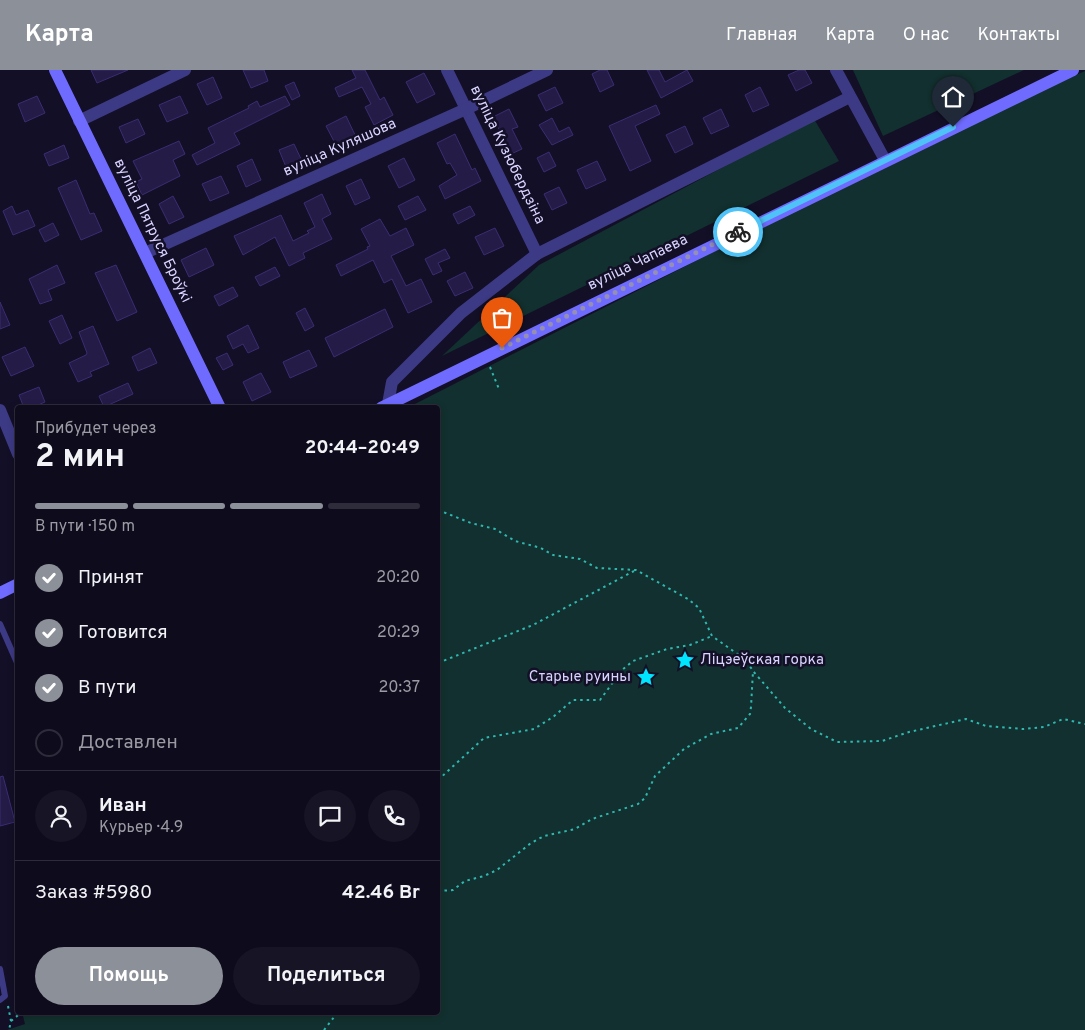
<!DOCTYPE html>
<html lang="ru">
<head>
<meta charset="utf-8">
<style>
  :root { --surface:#0e0b1c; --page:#171425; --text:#f1f3f6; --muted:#9b9ba3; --line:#2e2b3b; --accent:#8c9099 }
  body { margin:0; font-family:Overpass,sans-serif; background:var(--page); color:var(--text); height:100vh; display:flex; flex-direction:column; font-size:19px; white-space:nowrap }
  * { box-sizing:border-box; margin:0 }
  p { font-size:16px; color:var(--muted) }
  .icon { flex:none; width:28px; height:28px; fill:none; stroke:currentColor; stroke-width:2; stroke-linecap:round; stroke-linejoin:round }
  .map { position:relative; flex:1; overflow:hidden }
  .side { position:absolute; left:15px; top:335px; width:425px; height:610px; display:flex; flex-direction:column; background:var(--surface); border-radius:5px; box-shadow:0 2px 8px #0003,0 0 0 1px var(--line) }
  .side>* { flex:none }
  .pin { position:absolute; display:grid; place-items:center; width:42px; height:42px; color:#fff; margin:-51px -21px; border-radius:50% 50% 50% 0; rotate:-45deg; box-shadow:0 0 5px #0007 }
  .pin .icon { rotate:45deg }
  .courier { position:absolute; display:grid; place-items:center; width:50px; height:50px; margin:-25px; border:4px solid #4fc3f7; border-radius:50%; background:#fff; color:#222; box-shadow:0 1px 6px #0007 }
  .summary em { font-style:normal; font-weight:700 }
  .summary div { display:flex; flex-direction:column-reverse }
  .summary { display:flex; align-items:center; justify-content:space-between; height:85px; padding:0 20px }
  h1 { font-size:32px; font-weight:700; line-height:38px }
  .bar { display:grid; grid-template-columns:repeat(4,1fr); gap:8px 5px; align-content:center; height:60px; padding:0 20px }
  .bar i { height:6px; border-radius:4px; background:var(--line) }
  .bar .selected { background:var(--accent) }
  .bar p { grid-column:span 4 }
  .line { display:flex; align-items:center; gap:12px; padding:0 20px; border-top:1px solid var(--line) }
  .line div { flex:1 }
  .round { display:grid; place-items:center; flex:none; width:52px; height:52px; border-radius:26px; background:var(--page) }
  ol { padding:0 20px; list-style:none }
  li { display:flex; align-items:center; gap:15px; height:55px }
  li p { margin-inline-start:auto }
  li .icon { padding:5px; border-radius:50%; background:var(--accent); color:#fff; stroke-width:4 }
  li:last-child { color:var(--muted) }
  li i { width:28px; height:28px; border:2px solid var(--line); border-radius:50% }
  .action { display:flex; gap:10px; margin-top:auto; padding:10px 20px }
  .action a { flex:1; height:58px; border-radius:30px; background:var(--accent); color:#fff; font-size:20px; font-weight:700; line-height:58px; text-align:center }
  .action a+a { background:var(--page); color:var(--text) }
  header { display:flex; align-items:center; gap:30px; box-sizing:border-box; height:70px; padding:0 25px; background:var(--accent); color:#fff }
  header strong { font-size:24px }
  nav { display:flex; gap:28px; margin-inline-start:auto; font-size:18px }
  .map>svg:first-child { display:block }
  .green { fill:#12302f }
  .building { fill:#241b47; stroke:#3b2d73 }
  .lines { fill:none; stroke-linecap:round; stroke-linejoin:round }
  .path { stroke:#2fb8b0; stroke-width:2; stroke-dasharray:2.5 4; stroke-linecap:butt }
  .lane { stroke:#3d3a85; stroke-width:6 }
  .street { stroke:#3d3a85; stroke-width:12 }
  .secondary { stroke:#6f6bff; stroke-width:12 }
  .done { stroke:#948fb3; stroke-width:5; stroke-dasharray:0 9 }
  .route { stroke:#4fc3f7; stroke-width:6 }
  .labels { text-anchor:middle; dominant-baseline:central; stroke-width:5; stroke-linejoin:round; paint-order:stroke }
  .street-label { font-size:15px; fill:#d9d4ff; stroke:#130f26 }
  .poi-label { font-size:15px; fill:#d9d4ff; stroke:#130f26; text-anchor:start }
</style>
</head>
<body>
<header>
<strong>Карта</strong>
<nav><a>Главная</a><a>Карта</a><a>О нас</a><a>Контакты</a></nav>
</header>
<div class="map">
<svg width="1085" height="960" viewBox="0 0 1085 960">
  <rect width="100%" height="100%" fill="#130f26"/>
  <g class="green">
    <polygon points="853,0 1024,0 883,66"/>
    <polygon points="1085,1 1085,960 7,960 25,954 22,942 438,942 438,338 409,337 971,51"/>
    <polygon points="814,49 839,91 442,286 539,195"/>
  </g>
  <g class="building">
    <polygon points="91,0 128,0 97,13"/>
    <polygon points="243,0 264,0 268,11 251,18"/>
    <polygon points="352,0 365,0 380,30 384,27 393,45 374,55 365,37 371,34 362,17 339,27 335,18 356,8"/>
    <polygon points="600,0 607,0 614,15 600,22 592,4"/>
    <polygon points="647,0 659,0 665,12 687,0 693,11 661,28"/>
    <polygon points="799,0 805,0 812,13 796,21 788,5"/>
    <polygon points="424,3 435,24 417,33 406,12"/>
    <polygon points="213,7 222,28 207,35 197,14"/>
    <polygon points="294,12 300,26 292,30 285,16"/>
    <polygon points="555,17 563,33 546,41 538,25"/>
    <polygon points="760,17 769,35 753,42 745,25"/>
    <polygon points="37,26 45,43 25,52 18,34"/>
    <polygon points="180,26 188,43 167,52 159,35"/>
    <polygon points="285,26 290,35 234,63 240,74 197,95 192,85 215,73 208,58 249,38 248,36 257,31 260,37"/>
    <polygon points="656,35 660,44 635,56 651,91 630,101 609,56"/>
    <polygon points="509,39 518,57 512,59 522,79 511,84 493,47"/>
    <polygon points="721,39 729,56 711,64 703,48"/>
    <polygon points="346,46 356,67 337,77 326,56"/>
    <polygon points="552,48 559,62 569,57 573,65 552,75 539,55"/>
    <polygon points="138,49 145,64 126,73 119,57"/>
    <polygon points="685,56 693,74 675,83 666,65"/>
    <polygon points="455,64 472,100 475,98 481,111 445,129 439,116 457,105 450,93 447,94 437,73"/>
    <polygon points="179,71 185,84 173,90 180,106 142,125 136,112 142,109 133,91"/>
    <polygon points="294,74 302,91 286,97 279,80"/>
    <polygon points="64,75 69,88 49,96 44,84"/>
    <polygon points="549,82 556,96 544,102 537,88"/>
    <polygon points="404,88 415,110 399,118 388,96"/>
    <polygon points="252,89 261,110 246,117 237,96"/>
    <polygon points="597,91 606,110 586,119 577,100"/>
    <polygon points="221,106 229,123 210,131 202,114"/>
    <polygon points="361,109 370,128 355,135 346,116"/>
    <polygon points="76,110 90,144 94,143 102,161 81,170 58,118"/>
    <polygon points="559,117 567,133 552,140 544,124"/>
    <polygon points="322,124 331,144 322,149 332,169 303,183 305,188 289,196 275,167 243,185 234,166 281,145 293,171 309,163 307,161 315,157 304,133"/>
    <polygon points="173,126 184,147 169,154 159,134"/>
    <polygon points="418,126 426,140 405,150 398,136"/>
    <polygon points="12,136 16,145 28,140 35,156 13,165 3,141"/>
    <polygon points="470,136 475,145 458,154 453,144"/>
    <polygon points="380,149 390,166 406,158 414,175 391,186 406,216 421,209 432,232 408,243 392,209 384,213 373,190 341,206 336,195 368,179 367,177 370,176 361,159"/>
    <polygon points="53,153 59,165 45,172 39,160"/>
    <polygon points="495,158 504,176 484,185 475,167"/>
    <polygon points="206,178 214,195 189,207 181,190"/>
    <polygon points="445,179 450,188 438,193 442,201 433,205 425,189"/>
    <polygon points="57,195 65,213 48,220 52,230 40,234 29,209"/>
    <polygon points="116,195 137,242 117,251 95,203"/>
    <polygon points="275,197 280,206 260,216 255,207"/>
    <polygon points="465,202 473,218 455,226 447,211"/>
    <polygon points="233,217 238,226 219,236 214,226"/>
    <polygon points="0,232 10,255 0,259"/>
    <polygon points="305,238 314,256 305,261 296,243"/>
    <polygon points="385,239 393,257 334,287 325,268"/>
    <polygon points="62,245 72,268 60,274 49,251"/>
    <polygon points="248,255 259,278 248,283 243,274 233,279 227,266"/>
    <polygon points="93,256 109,294 90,302 92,306 78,312 69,293 86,285 87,283 79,262"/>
    <polygon points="25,277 34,296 11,306 2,287"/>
    <polygon points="150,278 157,293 138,301 132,287"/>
    <polygon points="309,280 317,296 290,308 283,292"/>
    <polygon points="227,283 233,295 223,300 216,288"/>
    <polygon points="261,303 271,322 252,331 243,312"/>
    <polygon points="128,313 133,324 104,337 99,326"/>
    <polygon points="39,317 45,332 31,338 24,338 19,325"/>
    <polygon points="3,706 15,752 0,756 0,707"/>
  </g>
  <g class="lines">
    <g class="path">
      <polyline points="490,297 499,319"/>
      <polyline points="438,440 471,453 495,459 515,471 541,478 553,485 580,489 597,498 636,500 688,529 699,538 712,566 746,590 753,601 785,638 811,659 837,672 882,671 909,662 966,649 986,656 1023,659 1044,657 1063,649 1085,654"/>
      <polyline points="438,593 533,555 634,501"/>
      <polyline points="438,710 484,668 534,659 553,647 573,630 600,630 622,600 633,591 667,579 690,575 712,566"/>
      <polyline points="438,821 453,820 465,811 484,806 497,800 531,773 544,766 575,759 592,749 638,734 645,728 655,706 684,679 711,664 738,658 750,644 751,637 753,601"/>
      <polyline points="8,936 11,951 9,960"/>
      <polyline points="11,951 22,942"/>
      <polyline points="324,960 338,942"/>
    </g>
    <g class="lane">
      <polyline points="0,554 18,595"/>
      <polyline points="0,899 5,926 0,930"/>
    </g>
    <g class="street">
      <polyline points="447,0 537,184"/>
      <polyline points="836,0 885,90"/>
      <polyline points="79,51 185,0"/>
      <polyline points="145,183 466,39 547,0"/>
      <polyline points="388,334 392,312 461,243 537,184 850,27"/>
      <polyline points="0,340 18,384"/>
    </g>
    <g class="secondary">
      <polyline points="55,0 220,338"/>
      <polyline points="381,338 1073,0"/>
      <polyline points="0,523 18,514"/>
    </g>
  </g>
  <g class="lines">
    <polyline class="done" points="502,278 738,162"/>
    <polyline class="route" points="738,162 953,57"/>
  </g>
  <defs>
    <g id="sight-bare" transform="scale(1.5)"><path d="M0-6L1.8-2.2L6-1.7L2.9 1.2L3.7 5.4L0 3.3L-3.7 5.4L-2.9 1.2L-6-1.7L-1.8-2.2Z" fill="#00e5ff" stroke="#130f26" stroke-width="2.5" paint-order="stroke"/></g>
  </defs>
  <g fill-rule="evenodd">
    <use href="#sight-bare" x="685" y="590"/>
    <use href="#sight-bare" x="646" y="607"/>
  </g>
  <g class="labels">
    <g class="street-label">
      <text transform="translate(340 78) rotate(-24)">вуліца Куляшова</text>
      <text transform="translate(507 85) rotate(64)">вуліца Кузюбердзіна</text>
      <text transform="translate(152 161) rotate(64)">вуліца Пятруся Броўкі</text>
      <text transform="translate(638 193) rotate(-26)">вуліца Чапаева</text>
    </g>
    <g class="poi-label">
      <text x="700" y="590">Ліцэеўская горка</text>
      <text x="631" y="607" text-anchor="end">Старые руины</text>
    </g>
  </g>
</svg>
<div class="pin" style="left:502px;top:278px;background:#ea580c"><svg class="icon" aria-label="bag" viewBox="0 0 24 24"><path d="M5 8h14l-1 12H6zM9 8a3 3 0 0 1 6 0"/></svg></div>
<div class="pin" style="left:953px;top:57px;background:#1f2937"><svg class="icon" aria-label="home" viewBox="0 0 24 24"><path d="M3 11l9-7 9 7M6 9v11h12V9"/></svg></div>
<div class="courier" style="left:738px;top:162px"><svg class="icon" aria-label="bike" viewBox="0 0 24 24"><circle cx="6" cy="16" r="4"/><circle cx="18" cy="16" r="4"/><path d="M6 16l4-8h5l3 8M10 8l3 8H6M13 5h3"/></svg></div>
<section class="side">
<div class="summary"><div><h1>2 мин</h1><p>Прибудет через</p></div><em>20:44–20:49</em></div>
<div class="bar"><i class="selected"></i><i class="selected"></i><i class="selected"></i><i></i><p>В пути · 150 m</p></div>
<ol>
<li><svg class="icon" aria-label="check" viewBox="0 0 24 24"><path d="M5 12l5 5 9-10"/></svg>Принят<p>20:20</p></li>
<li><svg class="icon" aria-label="check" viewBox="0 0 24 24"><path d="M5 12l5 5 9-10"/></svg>Готовится<p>20:29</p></li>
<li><svg class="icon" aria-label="check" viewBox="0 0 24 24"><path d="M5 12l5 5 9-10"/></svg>В пути<p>20:37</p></li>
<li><i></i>Доставлен</li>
</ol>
<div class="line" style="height:90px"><a class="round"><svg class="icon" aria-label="person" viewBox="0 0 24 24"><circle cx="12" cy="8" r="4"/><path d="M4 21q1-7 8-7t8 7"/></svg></a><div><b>Иван</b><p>Курьер · 4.9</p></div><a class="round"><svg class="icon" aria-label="chat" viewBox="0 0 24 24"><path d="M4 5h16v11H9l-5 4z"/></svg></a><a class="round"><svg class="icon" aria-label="phone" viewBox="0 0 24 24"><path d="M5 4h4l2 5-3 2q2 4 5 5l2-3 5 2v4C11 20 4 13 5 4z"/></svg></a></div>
<div class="line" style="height:65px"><div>Заказ #5980</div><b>42.46 Br</b></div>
<div class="action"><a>Помощь</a><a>Поделиться</a></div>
</section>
</div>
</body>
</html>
